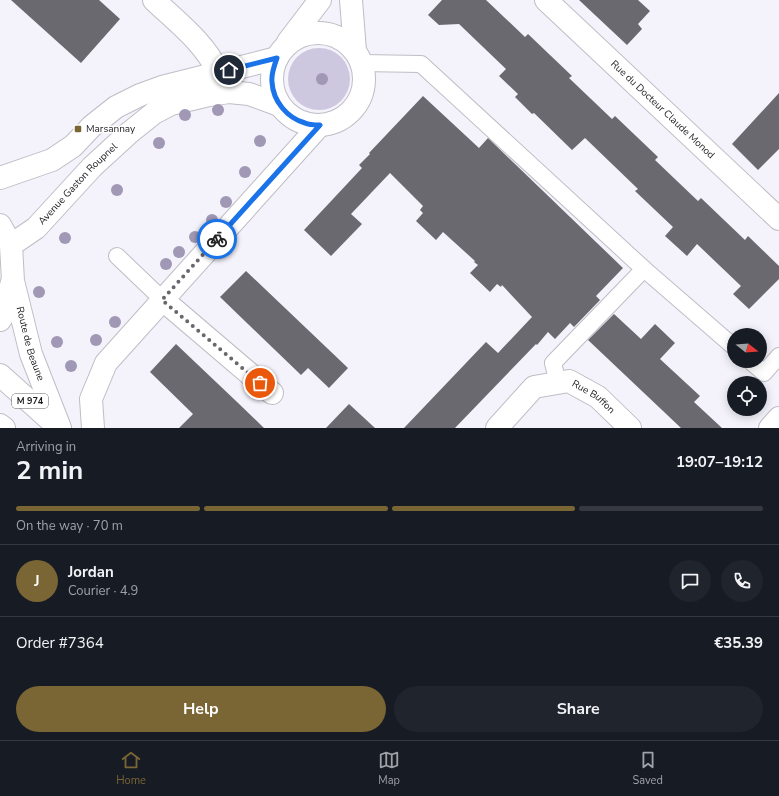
<!DOCTYPE html>
<html lang="en">
<head>
<meta charset="utf-8">
<style>
  :root { --surface:#171b24; --page:#20242c; --text:#f1f3f6; --muted:#9ea1a6; --line:#363941; --accent:#7a6534 }
  body { margin:0; font-family:"Nunito Sans",sans-serif; background:var(--page); color:var(--text); height:100vh; display:flex; flex-direction:column; font-size:15px; white-space:nowrap }
  * { box-sizing:border-box; margin:0 }
  p { font-size:13px; color:var(--muted) }
  .icon { flex:none; width:22px; height:22px; fill:none; stroke:currentColor; stroke-width:2; stroke-linecap:round; stroke-linejoin:round }
  .map { position:relative; height:428px; overflow:hidden }
  .details { display:flex; flex-direction:column; background:var(--surface); flex:1 }
  .details>* { flex:none }
  .needle { width:26px; rotate:107deg }
  .fabs { position:absolute; left:727px; top:328px; display:grid; gap:8px }
  .fabs a { display:grid; place-items:center; width:40px; height:40px; border-radius:50%; background:var(--surface); box-shadow:0 2px 10px #0003; font-size:20px }
  .pin { position:absolute; display:grid; place-items:center; width:34px; height:34px; color:#fff; margin:-17px; border:2px solid #fff; border-radius:50%; box-shadow:0 1px 4px #0007 }
  .courier { position:absolute; display:grid; place-items:center; width:40px; height:40px; margin:-20px; border:3px solid #1a73e8; border-radius:50%; background:#fff; color:#222; box-shadow:0 1px 5px #0007 }
  .head em { font-style:normal; font-weight:700 }
  .head div { display:flex; flex-direction:column-reverse }
  .head { display:flex; align-items:center; justify-content:space-between; height:68px; padding:0 16px }
  h1 { font-size:26px; font-weight:700; line-height:30px }
  .bar { display:grid; grid-template-columns:repeat(4,1fr); gap:6px 4px; align-content:center; height:48px; padding:0 16px }
  .bar i { height:5px; border-radius:3px; background:var(--line) }
  .bar .on { background:var(--accent) }
  .bar p { grid-column:span 4 }
  .line { display:flex; align-items:center; gap:10px; padding:0 16px; border-top:1px solid var(--line) }
  .line div { flex:1 }
  .round { display:grid; place-items:center; flex:none; width:42px; height:42px; border-radius:21px; background:var(--page) }
  .action { display:flex; gap:8px; margin-top:auto; padding:8px 16px }
  .action a { flex:1; height:46px; border-radius:24px; background:var(--accent); color:#fff; font-size:16px; font-weight:700; line-height:46px; text-align:center }
  .action a+a { background:var(--page); color:var(--text) }
  .menu { display:flex; justify-content:space-around; align-items:center; height:56px; border-top:1px solid var(--line); background:var(--surface); font-size:11px; color:var(--muted) }
  .menu a { display:grid; justify-items:center; gap:2px }
  .menu .on { color:var(--accent) }
  .map>svg:first-child { display:block }
  .green { fill:#cdc7df }
  .building { fill:#6b6970 }
  .lines { fill:none; stroke-linecap:round; stroke-linejoin:round }
  .lane-casing { stroke:#bfbdc5; stroke-width:18 }
  .street-casing { stroke:#bfbdc5; stroke-width:24 }
  .primary-casing { stroke:#bfbdc5; stroke-width:24 }
  .lane { stroke:#fff; stroke-width:16 }
  .street { stroke:#fff; stroke-width:22 }
  .primary { stroke:#fff; stroke-width:22 }
  .tree { fill:#a098b4 }
  .done { stroke:#68676c; stroke-width:4; stroke-dasharray:0 7.2 }
  .route { stroke:#1a73e8; stroke-width:5 }
  .poi-dot { fill:#7a6534; stroke:#fff; stroke-width:1.5 }
  .labels { text-anchor:middle; dominant-baseline:central; stroke-width:3; stroke-linejoin:round; paint-order:stroke }
  .shield { fill:#fff; stroke:#616062; stroke-width:1 }
  .shield-label { font-size:9px; font-weight:bold; fill:#1d1c1f }
  .street-label { font-size:10px; fill:#1d1c1f; stroke:#fff }
  .poi-label { font-size:10px; fill:#1d1c1f; stroke:#fff; text-anchor:start }
</style>
</head>
<body>
<div class="map">
<svg width="779" height="428" viewBox="0 0 779 428">
  <rect width="100%" height="100%" fill="#f4f2fa"/>
  <circle class="green" cx="319" cy="79" r="31"/>
  <g class="building">
    <polygon points="11,0 99,0 120,19 81,63"/>
    <polygon points="442,0 486,0 525,37 528,34 572,76 569,78 612,119 615,116 658,157 655,160 698,201 701,198 745,240 748,236 779,266 779,279 749,309 733,294 741,286 697,244 687,256 665,236 673,227 635,191 638,189 585,138 572,150 534,113 532,114 515,97 518,94 499,76 506,69 459,24 439,25 428,15"/>
    <polygon points="579,0 638,0 650,11 638,24 642,29 627,45"/>
    <polygon points="779,93 779,149 758,170 732,144"/>
    <polygon points="423,96 479,148 488,138 623,268 596,296 600,300 574,327 570,323 555,339 548,332 537,345 536,344 455,428 404,428 486,342 498,353 532,317 502,285 501,287 497,284 490,292 470,273 478,265 474,262 475,261 443,232 436,240 416,221 423,213 420,210 423,206 390,173 351,214 362,224 331,256 304,230 362,168 359,165 370,154 369,153"/>
    <polygon points="246,271 348,368 329,388 308,368 301,375 220,297"/>
    <polygon points="614,314 641,339 655,324 675,343 660,359 700,396 694,402 722,428 681,428 588,340"/>
    <polygon points="176,344 236,401 264,428 179,428 193,414 150,372"/>
    <polygon points="349,404 375,428 326,428"/>
  </g>
  <g class="lines">
    <g class="lane-casing">
      <g id="lane">
        <polyline points="361,63 421,64 644,269 734,347"/>
        <polyline points="117,256 163,300"/>
        <polyline points="750,361 764,373 779,356"/>
        <polyline points="558,383 553,363 644,269"/>
      </g>
    </g>
    <g class="street-casing">
      <g id="street">
        <path d="M154,0C177,22 205,43 218,72"/>
        <polyline points="351,0 355,51"/>
        <path id="s1" d="M546,0L779,219"/>
        <circle cx="318" cy="79" r="46"/>
        <polyline points="288,42 320,0"/>
        <polyline points="0,178 52,160 73,146 92,126 116,107 140,95 162,87 277,58"/>
        <path id="s2" d="M11,245L36,228L92,167L129,133L154,113L171,104L209,95L229,92L249,94L279,105"/>
        <polyline points="163,300 272,393"/>
        <polyline points="93,428 91,399 106,363 320,125"/>
        <path id="s3" d="M497,428L534,387L569,381L598,397L630,428"/>
        <polyline points="770,428 779,418"/>
      </g>
    </g>
    <g class="primary-casing">
      <g id="primary">
        <path id="s4" d="M0,225L11,245L13,281L31,354L60,428"/>
        <polyline points="0,320 3,315 12,282"/>
        <polyline points="0,375 57,426"/>
        <polyline points="0,425 4,428"/>
      </g>
    </g>
    <use href="#lane" class="lane"/>
    <use href="#street" class="street"/>
    <use href="#primary" class="primary"/>
  </g>
  <g class="tree">
    <circle cx="322" cy="79" r="6"/>
    <circle cx="218" cy="110" r="6"/>
    <circle cx="185" cy="115" r="6"/>
    <circle cx="260" cy="141" r="6"/>
    <circle cx="159" cy="143" r="6"/>
    <circle cx="245" cy="172" r="6"/>
    <circle cx="117" cy="190" r="6"/>
    <circle cx="226" cy="202" r="6"/>
    <circle cx="212" cy="220" r="6"/>
    <circle cx="195" cy="237" r="6"/>
    <circle cx="65" cy="238" r="6"/>
    <circle cx="179" cy="252" r="6"/>
    <circle cx="166" cy="264" r="6"/>
    <circle cx="39" cy="292" r="6"/>
    <circle cx="115" cy="322" r="6"/>
    <circle cx="96" cy="340" r="6"/>
    <circle cx="57" cy="342" r="6"/>
    <circle cx="71" cy="366" r="6"/>
  </g>
  <g class="lines">
    <polyline class="done" points="217,239 162,300 260,383"/>
    <path class="route" d="M217,239L320,125C315,125 309,125 305,123C287,118 273,101 272,82C271,74 274,66 277,58L229,70"/>
  </g>
  <rect class="poi-dot" x="74" y="125" width="8" height="8" rx="2"/>
  <g class="labels">
    <rect class="shield" x="12" y="394" width="36" height="14" rx="3"/>
    <g class="shield-label">
      <text x="30" y="401">M 974</text>
    </g>
    <g class="street-label">
      <text stroke="none"><textPath href="#s1" startOffset="160">Rue du Docteur Claude Monod</textPath></text>
      <text stroke="none"><textPath href="#s2" startOffset="91">Avenue Gaston Roupnel</textPath></text>
      <text stroke="none"><textPath href="#s4" startOffset="124">Route de Beaune</textPath></text>
      <text stroke="none"><textPath href="#s3" startOffset="120">Rue Buffon</textPath></text>
    </g>
    <g class="poi-label">
      <text x="86" y="129">Marsannay</text>
    </g>
  </g>
</svg>
<div class="fabs">
<a><svg class="needle" viewBox="-14 -14 28 28"><path d="M0-13l5 13h-10z" fill="#e53935"/><path d="M0 13l5-13h-10z" fill="#9ea1a6"/></svg></a>
<a><svg class="icon" aria-label="locate" viewBox="0 0 24 24"><circle cx="12" cy="12" r="6"/><path d="M12 2v4M12 18v4M2 12h4M18 12h4"/></svg></a>
</div>
<div class="pin" style="left:260px;top:383px;background:#ea580c"><svg class="icon" aria-label="bag" viewBox="0 0 24 24"><path d="M5 8h14l-1 12H6zM9 8a3 3 0 0 1 6 0"/></svg></div>
<div class="pin" style="left:229px;top:70px;background:#1f2937"><svg class="icon" aria-label="home" viewBox="0 0 24 24"><path d="M3 11l9-7 9 7M6 9v11h12V9"/></svg></div>
<div class="courier" style="left:217px;top:239px"><svg class="icon" aria-label="bike" viewBox="0 0 24 24"><circle cx="6" cy="16" r="4"/><circle cx="18" cy="16" r="4"/><path d="M6 16l4-8h5l3 8M10 8l3 8H6M13 5h3"/></svg></div>
</div>
<section class="details">
<div class="head"><div><h1>2 min</h1><p>Arriving in</p></div><em>19:07–19:12</em></div>
<div class="bar"><i class="on"></i><i class="on"></i><i class="on"></i><i></i><p>On the way · 70 m</p></div>
<div class="line" style="height:72px"><b class="round" style="background:var(--accent);color:#fff">J</b><div><b>Jordan</b><p>Courier · 4.9</p></div><a class="round"><svg class="icon" aria-label="chat" viewBox="0 0 24 24"><path d="M4 5h16v11H9l-5 4z"/></svg></a><a class="round"><svg class="icon" aria-label="phone" viewBox="0 0 24 24"><path d="M5 4h4l2 5-3 2q2 4 5 5l2-3 5 2v4C11 20 4 13 5 4z"/></svg></a></div>
<div class="line" style="height:52px"><div>Order #7364</div><b>€35.39</b></div>
<div class="action"><a>Help</a><a>Share</a></div>
</section>
<nav class="menu">
<a class="on"><svg class="icon" aria-label="home" viewBox="0 0 24 24"><path d="M3 11l9-7 9 7M6 9v11h12V9"/></svg>Home</a>
<a><svg class="icon" aria-label="map" viewBox="0 0 24 24"><path d="M3 6l6-2 6 2 6-2v14l-6 2-6-2-6 2zM9 4v14M15 6v14"/></svg>Map</a>
<a><svg class="icon" aria-label="saved" viewBox="0 0 24 24"><path d="M7 4h10v16l-5-4-5 4z"/></svg>Saved</a>
</nav>
</body>
</html>
